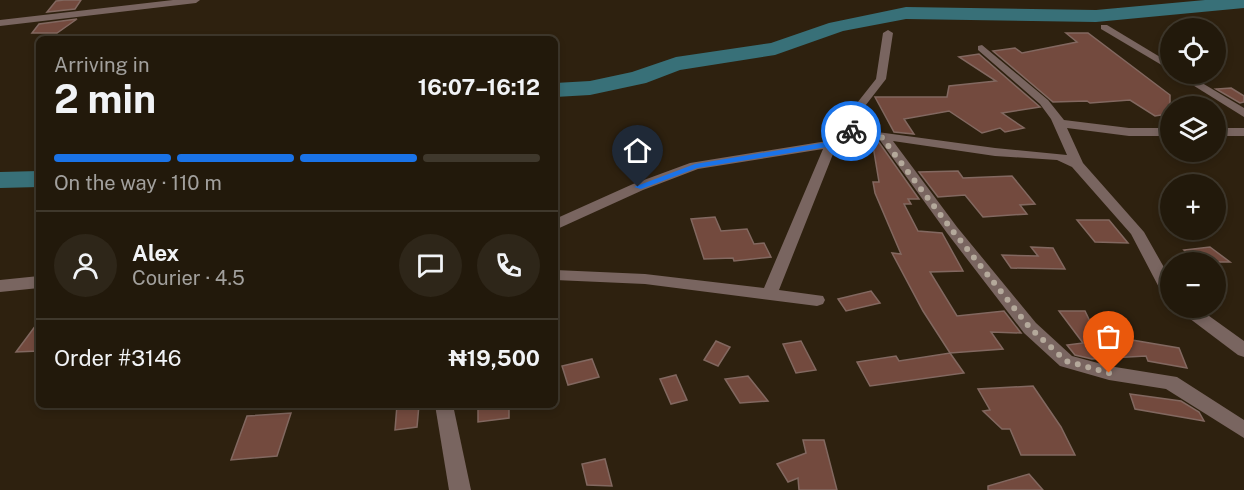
<!DOCTYPE html>
<html lang="en">
<head>
<meta charset="utf-8">
<style>
  :root { --surface:#22190b; --page:#2e2619; --text:#f1f3f6; --muted:#a2a09d; --line:#3f382c; --accent:#1a73e8 }
  body { margin:0; font-family:"Public Sans",sans-serif; background:var(--page); color:var(--text); height:100vh; display:flex; flex-direction:column; font-size:22px; white-space:nowrap }
  * { box-sizing:border-box; margin:0 }
  p { font-size:20px; color:var(--muted) }
  .icon { flex:none; width:33px; height:33px; fill:none; stroke:currentColor; stroke-width:2; stroke-linecap:round; stroke-linejoin:round }
  .map { position:relative; flex:1; overflow:hidden }
  .drawer { position:absolute; left:36px; top:36px; width:522px; height:372px; display:flex; flex-direction:column; background:var(--surface); border-radius:9px; box-shadow:0 3px 9px #0003,0 0 0 2px var(--line) }
  .drawer>* { flex:none }
  .controls { position:absolute; left:1160px; top:18px; display:grid; gap:12px }
  .controls a { display:grid; place-items:center; width:66px; height:66px; border-radius:50%; background:var(--surface); box-shadow:0 3px 9px #0003,0 0 0 2px var(--line); font-size:30px }
  .pin { position:absolute; display:grid; place-items:center; width:51px; height:51px; color:#fff; margin:-62px -26px; border-radius:50% 50% 50% 0; rotate:-45deg; box-shadow:0 0 6px #0007 }
  .pin .icon { rotate:45deg }
  .courier { position:absolute; display:grid; place-items:center; width:60px; height:60px; margin:-30px; border:4px solid #1a73e8; border-radius:50%; background:#fff; color:#222; box-shadow:0 2px 8px #0007 }
  .head em { font-style:normal; font-weight:700 }
  .head div { display:flex; flex-direction:column-reverse }
  .head { display:flex; align-items:center; justify-content:space-between; height:102px; padding:0 18px }
  h1 { font-size:39px; font-weight:700; line-height:45px }
  .bar { display:grid; grid-template-columns:repeat(4,1fr); gap:9px 6px; align-content:center; height:72px; padding:0 18px }
  .bar i { height:8px; border-radius:4px; background:var(--line) }
  .bar .current { background:var(--accent) }
  .bar p { grid-column:span 4 }
  .line { display:flex; align-items:center; gap:15px; padding:0 18px; border-top:2px solid var(--line) }
  .line div { flex:1 }
  .round { display:grid; place-items:center; flex:none; width:63px; height:63px; border-radius:32px; background:var(--page) }
  .map>svg:first-child { display:block }
  .lines { fill:none; stroke-linecap:round; stroke-linejoin:round }
  .river { fill:#387078; fill-rule:evenodd }
  .building { fill:#734a3e; stroke:#826860; stroke-width:1.5 }
  .street { fill:#796560; fill-rule:evenodd }
  .route { fill:#1a73e8 }
  .done { stroke:#b4a99b; stroke-width:6; stroke-dasharray:0 10.8 }
</style>
</head>
<body>
<div class="map">
<svg width="1244" height="490" viewBox="0 0 1244 490">
  <rect width="100%" height="100%" fill="#2e210f"/>
  <g class="lines">
    <g class="river">
      <polygon points="1205,0 1244,0 1244,8 1096,22 906,19 843,31 775,55 680,70 646,83 590,95 555,97 555,83 590,81 632,72 676,57 771,43 829,23 906,7 1096,10"/>
      <polygon points="39,171 39,187 0,188 0,172"/>
    </g>
  </g>
  <g class="building">
    <polygon points="64,0 81,0 75,9 47,12 56,1"/>
    <polygon points="77,19 57,33 32,33 39,24"/>
    <polygon points="1066,33 1088,33 1170,95 1170,121 1161,115 1155,116 1130,100 1090,103 1087,101 1053,102 993,51 1015,48 1022,53 1077,42"/>
    <polygon points="979,54 1040,107 1002,113 1024,128 1005,132 1000,128 982,133 949,111 904,119 914,134 894,132 875,97 947,97 949,86 996,81 959,57"/>
    <polygon points="1231,88 1244,96 1244,102 1240,103 1216,89"/>
    <polygon points="872,140 878,141 919,199 908,199 911,204 904,204 918,231 942,233 963,271 930,272 957,316 1004,311 1021,333 991,332 1003,349 950,353 923,311 892,253 901,254 875,193 873,182 879,182"/>
    <polygon points="958,171 963,178 1012,176 1035,204 1020,205 1027,214 983,217 965,195 938,197 919,172"/>
    <polygon points="715,217 721,231 747,229 754,244 764,243 771,257 734,261 733,258 704,259 691,219"/>
    <polygon points="1077,220 1109,220 1128,243 1095,242"/>
    <polygon points="1031,247 1053,248 1065,269 1011,268 1002,255 1038,256"/>
    <polygon points="1210,247 1230,262 1198,262 1184,250"/>
    <polygon points="871,291 880,303 846,311 838,299"/>
    <polygon points="1059,311 1085,311 1100,342 1132,340 1179,348 1187,368 1148,361 1146,356 1092,359 1075,355 1067,345 1083,343"/>
    <polygon points="39,321 39,351 16,352"/>
    <polygon points="716,341 730,347 718,366 704,360"/>
    <polygon points="801,341 816,370 796,373 783,344"/>
    <polygon points="950,353 964,373 870,386 857,362 896,356 899,361"/>
    <polygon points="592,359 599,377 568,385 562,366"/>
    <polygon points="676,375 687,400 671,404 660,379"/>
    <polygon points="748,376 768,401 740,403 725,379"/>
    <polygon points="1033,386 1061,427 1075,455 1021,455 1010,429 1002,429 983,411 990,410 978,389"/>
    <polygon points="1130,394 1181,401 1199,412 1204,421 1135,409"/>
    <polygon points="397,405 419,405 417,427 395,430"/>
    <polygon points="478,405 509,405 509,418 478,422"/>
    <polygon points="291,413 277,456 231,460 247,416"/>
    <polygon points="803,440 824,440 837,490 799,490 798,478 788,482 777,464 806,453"/>
    <polygon points="605,459 612,486 587,485 582,464"/>
    <polygon points="1029,474 1043,490 988,490 988,486"/>
  </g>
  <g class="lines">
    <g class="street">
      <polygon points="173,0 200,0 196,3 0,26 0,20"/>
      <polygon points="1101,25 1107,25 1170,63 1170,70 1101,29"/>
      <polygon points="888,30 893,33 886,79 848,128 995,148 1067,155 1051,119 1040,104 978,50 978,46 982,45 1048,100 1064,120 1129,128 1170,128 1170,136 1129,136 1067,128 1083,163 1144,232 1170,278 1170,299 1164,297 1131,234 1072,167 1057,160 995,156 893,141 957,227 1036,323 1072,356 1109,366 1177,377 1244,420 1244,438 1166,389 1109,380 1060,366 1024,333 947,233 879,139 843,134 837,144 779,290 823,296 825,300 823,304 817,306 645,284 555,280 555,270 645,274 764,288 823,149 698,169 643,190 555,230 555,219 633,184 690,163 827,141 876,79 883,33"/>
      <polygon points="1175,74 1187,74 1244,108 1244,117"/>
      <rect x="1215" y="128" width="29" height="8"/>
      <polygon points="39,276 39,288 0,292 0,280"/>
      <polygon points="1179,308 1198,308 1244,341 1244,357 1238,355 1181,312"/>
      <polygon points="435,405 453,405 471,490 449,490"/>
    </g>
  </g>
  <polygon class="route" points="840,127 855,131 851,133 843,132 833,146 697,168 641,189 634,187 695,164 828,142"/>
  <g class="lines">
    <polyline class="done" points="851,131 880,135 952,230 1030,328 1066,361 1109,373"/>
  </g>
</svg>
<div class="controls">
<a><svg class="icon" aria-label="locate" viewBox="0 0 24 24"><circle cx="12" cy="12" r="6"/><path d="M12 2v4M12 18v4M2 12h4M18 12h4"/></svg></a>
<a><svg class="icon" aria-label="layers" viewBox="0 0 24 24"><path d="M12 4l9 5-9 5-9-5zM3 14l9 5 9-5"/></svg></a>
<a>+</a>
<a>−</a>
</div>
<div class="pin" style="left:1109px;top:373px;background:#ea580c"><svg class="icon" aria-label="bag" viewBox="0 0 24 24"><path d="M5 8h14l-1 12H6zM9 8a3 3 0 0 1 6 0"/></svg></div>
<div class="pin" style="left:638px;top:187px;background:#1f2937"><svg class="icon" aria-label="home" viewBox="0 0 24 24"><path d="M3 11l9-7 9 7M6 9v11h12V9"/></svg></div>
<div class="courier" style="left:851px;top:131px"><svg class="icon" aria-label="bike" viewBox="0 0 24 24"><circle cx="6" cy="16" r="4"/><circle cx="18" cy="16" r="4"/><path d="M6 16l4-8h5l3 8M10 8l3 8H6M13 5h3"/></svg></div>
<section class="drawer">
<div class="head"><div><h1>2 min</h1><p>Arriving in</p></div><em>16:07–16:12</em></div>
<div class="bar"><i class="current"></i><i class="current"></i><i class="current"></i><i></i><p>On the way · 110 m</p></div>
<div class="line" style="height:108px"><a class="round"><svg class="icon" aria-label="person" viewBox="0 0 24 24"><circle cx="12" cy="8" r="4"/><path d="M4 21q1-7 8-7t8 7"/></svg></a><div><b>Alex</b><p>Courier · 4.5</p></div><a class="round"><svg class="icon" aria-label="chat" viewBox="0 0 24 24"><path d="M4 5h16v11H9l-5 4z"/></svg></a><a class="round"><svg class="icon" aria-label="phone" viewBox="0 0 24 24"><path d="M5 4h4l2 5-3 2q2 4 5 5l2-3 5 2v4C11 20 4 13 5 4z"/></svg></a></div>
<div class="line" style="height:78px"><div>Order #3146</div><b>₦19,500</b></div>
</section>
</div>
</body>
</html>
